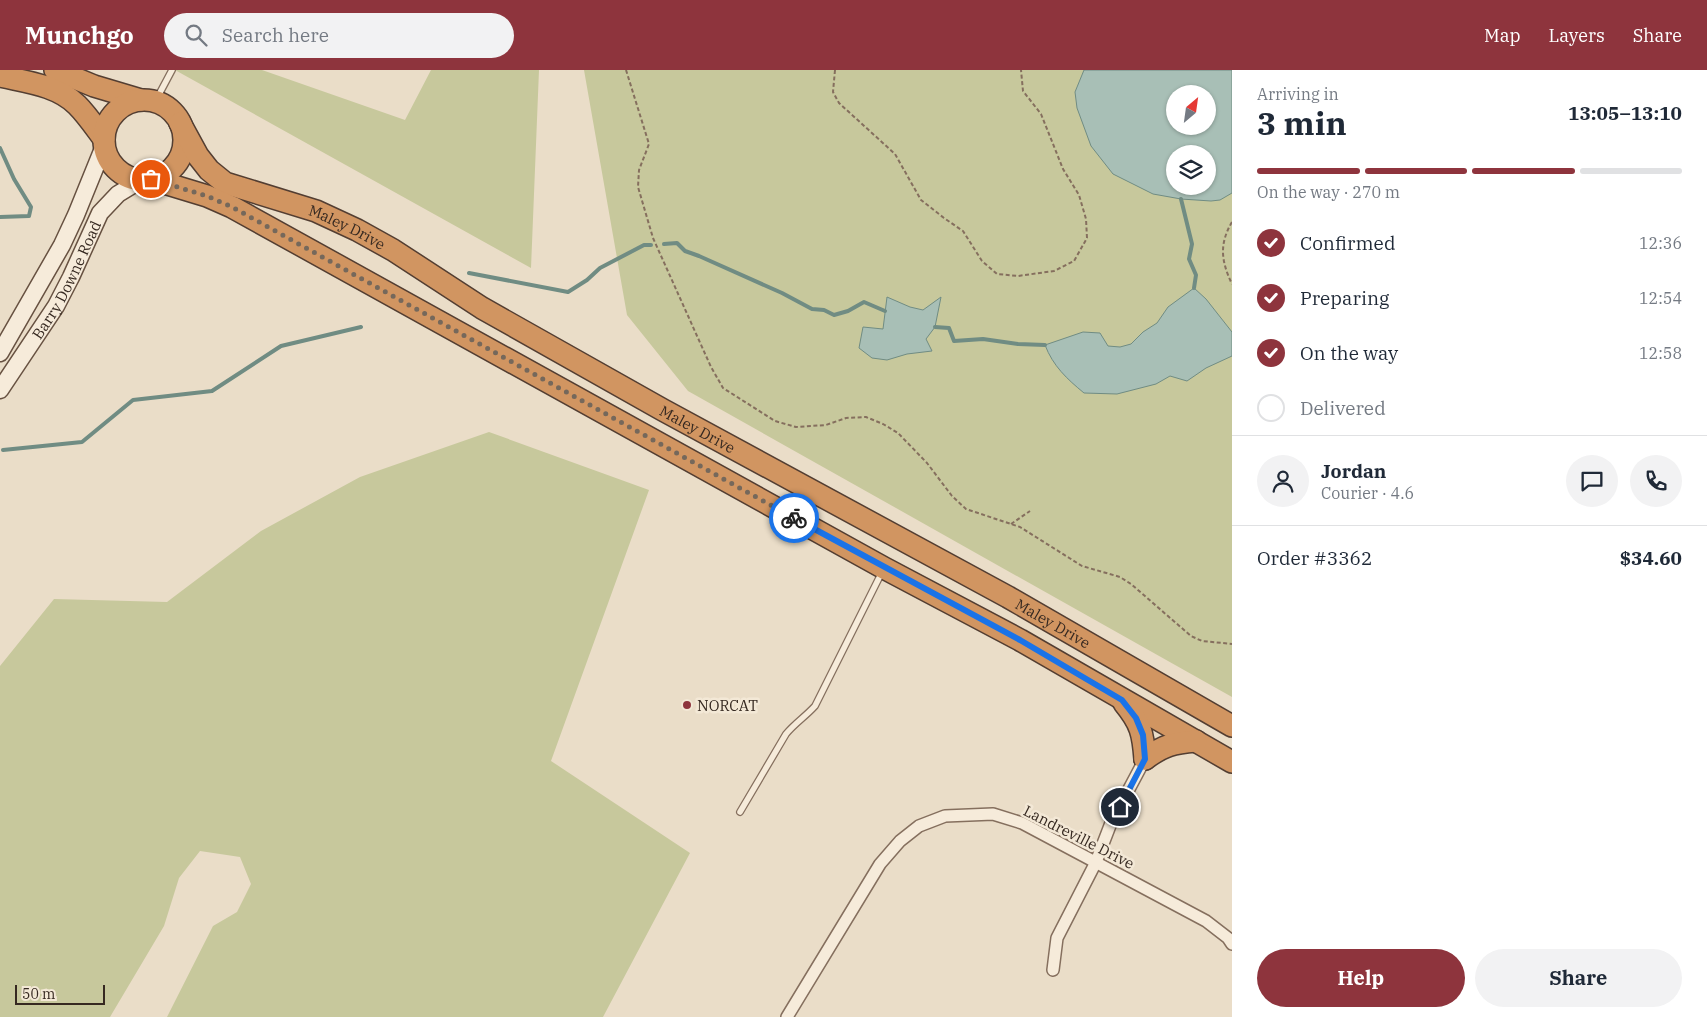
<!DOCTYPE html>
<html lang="en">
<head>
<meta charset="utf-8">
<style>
  :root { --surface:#fff; --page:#f2f2f3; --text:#1f2937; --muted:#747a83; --line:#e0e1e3; --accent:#8e343d }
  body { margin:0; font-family:"IBM Plex Serif",serif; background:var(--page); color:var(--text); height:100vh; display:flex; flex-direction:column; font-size:19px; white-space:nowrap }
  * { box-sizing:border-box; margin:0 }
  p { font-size:16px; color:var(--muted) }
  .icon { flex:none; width:28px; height:28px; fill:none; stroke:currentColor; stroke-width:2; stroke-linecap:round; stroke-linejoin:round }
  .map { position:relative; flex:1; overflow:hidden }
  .side { display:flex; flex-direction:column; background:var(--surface); width:475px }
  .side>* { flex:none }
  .needle { width:32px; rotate:29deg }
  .tools { position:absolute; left:1166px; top:15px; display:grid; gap:10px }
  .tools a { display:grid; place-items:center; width:50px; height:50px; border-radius:50%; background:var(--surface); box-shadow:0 1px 4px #0004; font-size:25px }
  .scale { position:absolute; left:15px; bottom:12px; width:90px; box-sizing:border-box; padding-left:5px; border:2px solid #362921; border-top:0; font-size:14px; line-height:18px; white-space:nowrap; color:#362921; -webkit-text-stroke:4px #f3e8d6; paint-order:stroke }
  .pin { position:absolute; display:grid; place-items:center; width:42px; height:42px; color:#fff; margin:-21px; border:2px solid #fff; border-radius:50%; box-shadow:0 1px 5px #0007 }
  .courier { position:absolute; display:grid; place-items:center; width:50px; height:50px; margin:-25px; border:4px solid #1a73e8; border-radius:50%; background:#fff; color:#222; box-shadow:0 1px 6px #0007 }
  .head em { font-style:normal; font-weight:700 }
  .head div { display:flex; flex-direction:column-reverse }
  .head { display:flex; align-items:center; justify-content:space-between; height:85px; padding:0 25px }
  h1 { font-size:32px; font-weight:700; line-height:38px }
  .bar { display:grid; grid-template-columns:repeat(4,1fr); gap:8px 5px; align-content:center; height:60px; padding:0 25px }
  .bar i { height:6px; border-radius:4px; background:var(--line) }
  .bar .on { background:var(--accent) }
  .bar p { grid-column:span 4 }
  .line { display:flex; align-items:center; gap:12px; padding:0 25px; border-top:1px solid var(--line) }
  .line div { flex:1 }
  .round { display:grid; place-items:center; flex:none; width:52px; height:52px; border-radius:26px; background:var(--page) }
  ol { padding:0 25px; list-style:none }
  li { display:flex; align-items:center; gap:15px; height:55px }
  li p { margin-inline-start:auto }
  li .icon { padding:5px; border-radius:50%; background:var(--accent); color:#fff; stroke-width:4 }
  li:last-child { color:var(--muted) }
  li i { width:28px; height:28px; border:2px solid var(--line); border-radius:50% }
  .cta { display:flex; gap:10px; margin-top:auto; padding:10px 25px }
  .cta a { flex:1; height:58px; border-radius:30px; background:var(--accent); color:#fff; font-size:20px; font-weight:700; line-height:58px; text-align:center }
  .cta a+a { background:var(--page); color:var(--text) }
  header { display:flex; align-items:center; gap:30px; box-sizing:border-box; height:70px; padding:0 25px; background:var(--accent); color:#fff }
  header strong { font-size:24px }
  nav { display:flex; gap:28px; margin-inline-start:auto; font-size:18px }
  .search { width:350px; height:45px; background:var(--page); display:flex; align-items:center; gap:12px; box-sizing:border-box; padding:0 18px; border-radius:28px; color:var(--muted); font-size:19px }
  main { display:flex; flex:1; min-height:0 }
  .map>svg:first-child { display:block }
  .green { fill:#c7c89c; fill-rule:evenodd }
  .water { fill:#a8bfb6; stroke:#708c83; fill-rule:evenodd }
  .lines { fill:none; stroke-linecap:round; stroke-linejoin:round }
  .stream { stroke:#708c83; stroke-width:4 }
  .lane-casing { stroke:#856f5e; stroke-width:8 }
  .street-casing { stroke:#856f5e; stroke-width:14 }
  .secondary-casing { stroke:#675141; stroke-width:19 }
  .highway-casing { stroke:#533e32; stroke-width:24 }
  .path { stroke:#856f5e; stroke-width:2; stroke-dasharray:4 2.5; stroke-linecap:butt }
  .lane { stroke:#f6ebda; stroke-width:5.5 }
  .street { stroke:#f6ebda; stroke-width:11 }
  .secondary { stroke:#f6ebda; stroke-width:16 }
  .highway { stroke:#d19561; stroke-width:21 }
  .done { stroke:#75685b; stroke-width:5; stroke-dasharray:0 9 }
  .route { stroke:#1a73e8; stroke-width:6 }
  .poi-dot { fill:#8e343d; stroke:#f3e8d6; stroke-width:2 }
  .labels { text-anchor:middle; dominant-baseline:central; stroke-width:5; stroke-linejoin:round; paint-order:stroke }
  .street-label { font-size:15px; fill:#362921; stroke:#f3e8d6 }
  .poi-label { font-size:15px; fill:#362921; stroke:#f3e8d6; text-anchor:start }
</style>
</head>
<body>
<header>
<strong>Munchgo</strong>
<div class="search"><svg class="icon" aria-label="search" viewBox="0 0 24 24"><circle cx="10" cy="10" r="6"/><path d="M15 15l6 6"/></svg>Search here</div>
<nav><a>Map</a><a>Layers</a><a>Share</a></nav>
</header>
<main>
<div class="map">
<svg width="1232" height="947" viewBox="0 0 1232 947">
  <rect width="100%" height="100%" fill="#eaddc8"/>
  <g class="green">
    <polygon points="175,0 262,0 405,50 431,0 539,0 531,198"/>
    <path d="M584,0H1232V627L688,321L627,245ZM1175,24H1208V56H1175ZM1175,84H1208V116H1175Z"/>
    <polygon points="489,362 649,420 551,691 690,783 603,947 167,947 213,856 237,842 251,814 240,787 200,781 179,808 164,856 110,947 0,947 0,596 54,529 167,532 261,461 360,407"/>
  </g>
  <g class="water">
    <path d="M1084,0H1232V123L1220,130L1211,131L1181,129L1153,124L1113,104L1091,76L1077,38L1075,22ZM1175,24H1208V56H1175ZM1175,84H1208V116H1175Z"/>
    <path d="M1194,218L1206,229L1232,262V286L1206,298L1187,311L1170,306L1156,314L1117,324L1084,323C1067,309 1053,296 1045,275L1083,262L1100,263L1108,276L1120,277L1131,274L1143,262L1157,253L1168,237Z"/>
    <polygon points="887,227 910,237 923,240 941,227 935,257 926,269 932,281 907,284 887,290 872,288 859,278 863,257 883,259"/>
  </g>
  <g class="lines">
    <g class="stream">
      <polyline points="0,78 14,109 31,137 29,146 0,147"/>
      <polyline points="1181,129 1192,174 1189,189 1196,205 1194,218"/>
      <polyline points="664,174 677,173 685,181 699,186 782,223 812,239 824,240 834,245 848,241 864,232 885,241"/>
      <polyline points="469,203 568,222 587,210 600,198 644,175 651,175"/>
      <polyline points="935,257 949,258 954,271 983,269 1018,274 1045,275"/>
      <polyline points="3,380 82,372 133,330 212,321 281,276 361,257"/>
    </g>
    <g class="lane-casing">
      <g id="lane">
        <polyline points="155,32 172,0"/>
        <path d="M740,742L786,664C795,653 805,647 815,636L882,502"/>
      </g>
    </g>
    <g class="street-casing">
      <g id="street">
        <polyline points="1053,900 1057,868 1096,792 1111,753 1145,689"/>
        <polyline points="787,947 880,794 900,771 919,756 945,746 993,744 1022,753 1206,851 1228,868 1232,874"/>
      </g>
    </g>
    <g class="secondary-casing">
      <g id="secondary">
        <polyline points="0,283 62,175 76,145 104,76"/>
        <path id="s1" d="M0,320L56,236L71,207L100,143L118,124L141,110"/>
      </g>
    </g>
    <g class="highway-casing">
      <g id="highway">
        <polyline points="55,0 94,16 141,30"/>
        <path d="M0,6C26,12 57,15 77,35C87,45 95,57 104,69"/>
        <circle cx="144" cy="70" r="40"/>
        <path id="s2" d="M180,53L198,86L209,100L225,113L316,141L357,160L393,180L482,238L663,340L1008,527L1232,656"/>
        <polyline points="151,109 207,126 232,137 884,498 1020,570 1232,692"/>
        <path d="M1124,633C1141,654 1143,663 1145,689"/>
        <path d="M1145,689C1164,675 1173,673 1196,671"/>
      </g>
    </g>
    <g class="path">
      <polyline points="626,0 649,74 639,100 638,117 653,168 711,297 723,318 775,351 796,357 826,355 846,348 866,347 883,354 898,363 927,393 952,426 966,439 1020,457 1082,496 1120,507 1131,514 1191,566 1202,571 1232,574"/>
      <polyline points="835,0 833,22 839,33 895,84 921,130 944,148 963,161 982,191 997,204 1018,206 1054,201 1074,191 1087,168 1086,149 1079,125 1063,99 1041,44 1023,21 1021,0"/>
      <path d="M1232,152C1219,174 1221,191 1232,214"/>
      <polyline points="1011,454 1030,441"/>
    </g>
    <use href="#lane" class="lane"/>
    <use href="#street" class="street"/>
    <use href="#secondary" class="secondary"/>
    <use href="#highway" class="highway"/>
  </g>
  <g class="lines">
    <polyline class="done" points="151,109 207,126 232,137 794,448"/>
    <polyline class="route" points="794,448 1020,570 1122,630 1136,648 1143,665 1145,689 1120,737"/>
  </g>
  <circle class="poi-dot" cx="687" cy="635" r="5"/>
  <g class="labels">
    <g class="street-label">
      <text stroke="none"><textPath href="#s2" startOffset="206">Maley Drive</textPath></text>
      <text stroke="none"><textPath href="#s1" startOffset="129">Barry Downe Road</textPath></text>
      <text stroke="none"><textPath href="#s2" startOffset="611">Maley Drive</textPath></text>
      <text stroke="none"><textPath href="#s2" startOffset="1016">Maley Drive</textPath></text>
      <text transform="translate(1079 767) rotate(27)">Landreville Drive</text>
    </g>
    <g class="poi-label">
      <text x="697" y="635">NORCAT</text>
    </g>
  </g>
</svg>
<div class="tools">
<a><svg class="needle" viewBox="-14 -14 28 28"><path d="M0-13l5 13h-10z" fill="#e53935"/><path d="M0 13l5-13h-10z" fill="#747a83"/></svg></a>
<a><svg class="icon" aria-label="layers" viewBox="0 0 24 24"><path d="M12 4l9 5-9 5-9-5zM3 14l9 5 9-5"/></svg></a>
</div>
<div class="scale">50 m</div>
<div class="pin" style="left:151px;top:109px;background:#ea580c"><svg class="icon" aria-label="bag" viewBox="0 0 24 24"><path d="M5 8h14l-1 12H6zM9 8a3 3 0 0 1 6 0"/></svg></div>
<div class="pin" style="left:1120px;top:737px;background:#1f2937"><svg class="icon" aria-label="home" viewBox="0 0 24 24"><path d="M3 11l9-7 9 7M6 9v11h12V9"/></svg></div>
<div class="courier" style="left:794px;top:448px"><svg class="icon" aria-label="bike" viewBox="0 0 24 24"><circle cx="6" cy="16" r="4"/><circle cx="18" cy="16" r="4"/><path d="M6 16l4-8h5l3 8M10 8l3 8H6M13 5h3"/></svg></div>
</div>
<section class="side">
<div class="head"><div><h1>3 min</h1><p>Arriving in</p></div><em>13:05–13:10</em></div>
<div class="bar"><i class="on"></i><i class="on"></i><i class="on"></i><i></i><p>On the way · 270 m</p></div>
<ol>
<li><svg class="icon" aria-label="check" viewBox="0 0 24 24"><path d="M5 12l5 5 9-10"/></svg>Confirmed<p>12:36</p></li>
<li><svg class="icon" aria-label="check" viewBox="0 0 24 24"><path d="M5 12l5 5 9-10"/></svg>Preparing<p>12:54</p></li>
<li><svg class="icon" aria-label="check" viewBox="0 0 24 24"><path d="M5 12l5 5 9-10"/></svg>On the way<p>12:58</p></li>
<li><i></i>Delivered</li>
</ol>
<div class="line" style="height:90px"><a class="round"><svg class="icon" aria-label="person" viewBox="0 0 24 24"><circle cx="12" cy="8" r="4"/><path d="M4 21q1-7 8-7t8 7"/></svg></a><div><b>Jordan</b><p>Courier · 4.6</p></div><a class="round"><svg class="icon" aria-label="chat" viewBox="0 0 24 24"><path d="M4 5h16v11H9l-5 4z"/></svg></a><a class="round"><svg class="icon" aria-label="phone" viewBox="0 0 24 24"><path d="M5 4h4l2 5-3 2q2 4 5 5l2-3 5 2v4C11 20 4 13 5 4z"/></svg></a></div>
<div class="line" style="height:65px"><div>Order #3362</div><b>$34.60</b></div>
<div class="cta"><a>Help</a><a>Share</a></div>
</section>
</main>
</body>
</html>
